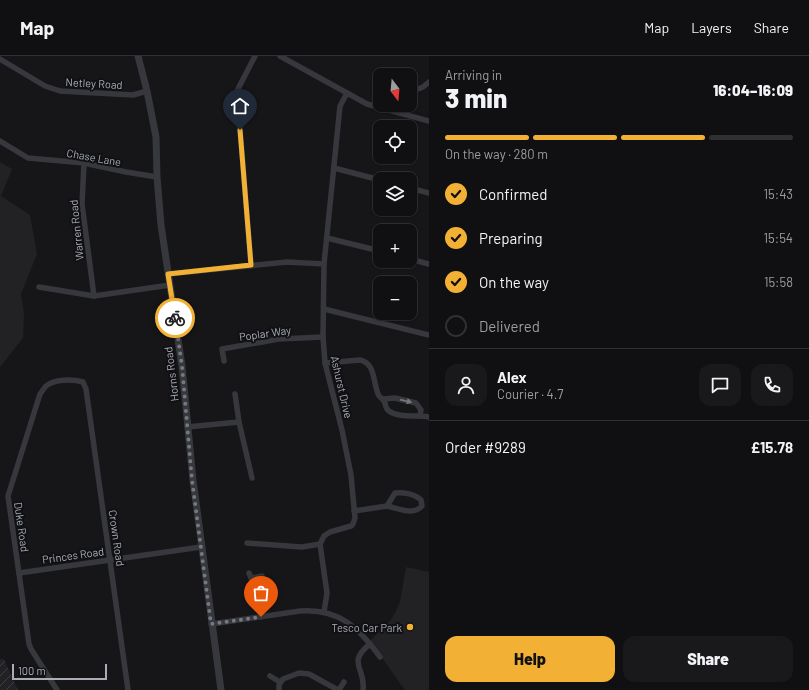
<!DOCTYPE html>
<html lang="en">
<head>
<meta charset="utf-8">
<style>
  :root { --surface:#101012; --page:#19191b; --text:#f1f3f6; --muted:#9c9d9f; --line:#303032; --accent:#f2b134 }
  body { margin:0; font-family:Barlow,sans-serif; background:var(--page); color:var(--text); height:100vh; display:flex; flex-direction:column; font-size:15px; white-space:nowrap }
  * { box-sizing:border-box; margin:0 }
  p { font-size:13px; color:var(--muted) }
  .icon { flex:none; width:22px; height:22px; fill:none; stroke:currentColor; stroke-width:2; stroke-linecap:round; stroke-linejoin:round }
  .map { position:relative; flex:1; overflow:hidden }
  .drawer { display:flex; flex-direction:column; background:var(--surface); width:380px }
  .drawer>* { flex:none }
  .needle { width:26px; rotate:164deg }
  .fabs { position:absolute; left:373px; top:12px; display:grid; gap:8px }
  .fabs a { display:grid; place-items:center; width:44px; height:44px; border-radius:8px; background:var(--surface); box-shadow:0 1px 3px #0004,0 0 0 1px var(--line); font-size:20px }
  .scale { position:absolute; left:12px; bottom:10px; width:95px; box-sizing:border-box; padding-left:4px; border:2px solid #a8adb8; border-top:0; font-size:11px; line-height:14px; white-space:nowrap; color:#a8adb8; -webkit-text-stroke:3px #111113; paint-order:stroke }
  .pin { position:absolute; display:grid; place-items:center; width:34px; height:34px; color:#fff; margin:-41px -17px; border-radius:50% 50% 50% 0; rotate:-45deg; box-shadow:0 0 4px #0007 }
  .pin .icon { rotate:45deg }
  .courier { position:absolute; display:grid; place-items:center; width:40px; height:40px; margin:-20px; border:3px solid #f2b134; border-radius:50%; background:#fff; color:#222; box-shadow:0 1px 5px #0007 }
  .overview em { font-style:normal; font-weight:800 }
  .overview div { display:flex; flex-direction:column-reverse }
  .overview { display:flex; align-items:center; justify-content:space-between; height:68px; padding:0 16px }
  h1 { font-size:26px; font-weight:800; line-height:30px }
  .bar { display:grid; grid-template-columns:repeat(4,1fr); gap:6px 4px; align-content:center; height:48px; padding:0 16px }
  .bar i { height:5px; border-radius:3px; background:var(--line) }
  .bar .active { background:var(--accent) }
  .bar p { grid-column:span 4 }
  .line { display:flex; align-items:center; gap:10px; padding:0 16px; border-top:1px solid var(--line) }
  .line div { flex:1 }
  .round { display:grid; place-items:center; flex:none; width:42px; height:42px; border-radius:12px; background:var(--page) }
  ol { padding:0 16px; list-style:none }
  li { display:flex; align-items:center; gap:12px; height:44px }
  li p { margin-inline-start:auto }
  li .icon { padding:4px; border-radius:50%; background:var(--accent); color:#111; stroke-width:4 }
  li:last-child { color:var(--muted) }
  li i { width:22px; height:22px; border:2px solid var(--line); border-radius:50% }
  .primary-button { display:flex; gap:8px; margin-top:auto; padding:8px 16px }
  .primary-button a { flex:1; height:46px; border-radius:12px; background:var(--accent); color:#111; font-size:16px; font-weight:800; line-height:46px; text-align:center }
  .primary-button a+a { background:var(--page); color:var(--text) }
  header { display:flex; align-items:center; gap:24px; box-sizing:border-box; height:56px; padding:0 20px; background:var(--surface); border-bottom:1px solid var(--line) }
  header strong { font-size:19px }
  nav { display:flex; gap:22px; margin-inline-start:auto; font-size:14px }
  main { display:flex; flex:1; min-height:0 }
  .map>svg:first-child { display:block }
  .built { fill:#222225 }
  .industrial { fill:url(#industrial-furrows) }
  .lines { fill:none; stroke-linecap:round; stroke-linejoin:round }
  .minor { stroke:#37383d; stroke-width:5.5 }
  .tertiary { stroke:#37383d; stroke-width:7 }
  .oneway { fill:#757881 }
  .done { stroke:#757880; stroke-width:4; stroke-dasharray:0 7.2 }
  .route { stroke:#f2b134; stroke-width:5 }
  .poi-dot { fill:#f2b134; stroke:#111113; stroke-width:1.5 }
  .labels { text-anchor:middle; dominant-baseline:central; stroke-width:4; stroke-linejoin:round; paint-order:stroke }
  .street-label { font-size:11px; fill:#a8adb8; stroke:#111113 }
  .poi-label { font-size:11px; fill:#a8adb8; stroke:#111113; text-anchor:end }
</style>
</head>
<body>
<header>
<strong>Map</strong>
<nav><a>Map</a><a>Layers</a><a>Share</a></nav>
</header>
<main>
<div class="map">
<svg width="429" height="634" viewBox="0 0 429 634">
  <defs>
    <pattern id="industrial-furrows" width="10" height="10" patternUnits="userSpaceOnUse"><rect width="10" height="10" fill="#222225"/><path d="M-1 1l2-2M0 10L10 0M9 11l2-2" fill="none" stroke="#3f3f43"/></pattern>
  </defs>
  <rect width="100%" height="100%" fill="#161618"/>
  <g class="built">
    <polygon points="0,106 12,113 1,140 30,159 37,198 21,238 24,258 23,282 0,311"/>
    <polygon points="406,511 429,516 429,634 405,634 370,585 391,564 396,555 400,546"/>
  </g>
  <polygon class="industrial" points="0,603 4,603 18,634 0,634"/>
  <g class="lines">
    <g class="minor">
      <polyline points="280,0 367,48 429,65"/>
      <polyline points="0,3 45,30 60,35 133,39 147,35"/>
      <polyline points="410,36 423,31 429,26"/>
      <polyline points="378,52 380,46"/>
      <polyline points="0,85 28,102 84,107 126,116 157,121"/>
      <polyline points="84,107 82,148 94,240"/>
      <polyline points="334,112 380,124"/>
      <polyline points="410,132 429,137"/>
      <polyline points="327,182 380,195"/>
      <polyline points="410,203 429,208"/>
      <polyline points="251,209 237,35 255,0"/>
      <polyline points="168,218 287,206 324,208"/>
      <polyline points="39,231 94,240 170,229"/>
      <polyline points="324,253 429,279"/>
      <polyline points="224,305 222,293 279,283 323,281"/>
      <path d="M325,307L360,304C375,307 373,325 378,338C379,341 382,342 384,345C386,348 385,353 389,355C400,363 417,358 429,361"/>
      <polyline points="235,338 239,366"/>
      <polyline points="383,343 395,342 416,347 421,354 420,359"/>
      <polyline points="187,371 239,366 252,422"/>
      <path d="M354,455L387,450L395,437C404,436 415,438 421,444L422,450C413,460 398,452 387,450"/>
      <polyline points="247,487 302,491 320,488"/>
      <polyline points="19,517 201,491"/>
      <polyline points="249,517 258,539 261,561"/>
      <polyline points="251,522 262,520"/>
      <polyline points="324,556 327,537 320,488 324,480 330,476 351,470 353,468 355,462 351,419 342,374 325,307 323,281 324,208 340,50 347,37"/>
      <path d="M211,568L300,555C339,552 359,572 380,601"/>
      <polyline points="270,620 280,626"/>
      <path d="M57,634L31,593L29,588L8,440L40,338C42,336 44,332 46,330C54,323 73,323 83,326L86,333L128,634"/>
      <polyline points="279,634 279,629 283,623 299,617 309,618 338,634"/>
      <polyline points="339,634 344,626"/>
      <path d="M363,634C366,612 346,607 370,588"/>
    </g>
    <polyline class="tertiary" points="138,0 147,35 156,81 157,121 161,169 182,310 193,424 221,634"/>
  </g>
  <defs><path id="oneway-solid" d="M-6-.8H1V-3.2L6.5 0L1 3.2V.8H-6Z"/></defs>
  <use class="oneway" href="#oneway-solid" transform="translate(406 345) rotate(13)"/>
  <g class="lines">
    <polyline class="done" points="175,262 182,310 192,424 211,568 261,561"/>
    <polyline class="route" points="175,262 168,218 251,209 240,74"/>
  </g>
  <circle class="poi-dot" cx="410" cy="571" r="4"/>
  <g class="labels">
    <g class="street-label">
      <text transform="translate(94 27) rotate(3)">Netley Road</text>
      <text transform="translate(94 101) rotate(10)">Chase Lane</text>
      <text transform="translate(76 174) rotate(-96)">Warren Road</text>
      <text transform="translate(265 277) rotate(-8)">Poplar Way</text>
      <text transform="translate(171 318) rotate(-97)">Horns Road</text>
      <text transform="translate(342 331) rotate(77)">Ashurst Drive</text>
      <text transform="translate(22 471) rotate(82)">Duke Road</text>
      <text transform="translate(117 482) rotate(82)">Crown Road</text>
      <text transform="translate(73 499) rotate(-8)">Princes Road</text>
    </g>
    <g class="poi-label">
      <text x="402" y="571">Tesco Car Park</text>
    </g>
  </g>
</svg>
<div class="fabs">
<a><svg class="needle" viewBox="-14 -14 28 28"><path d="M0-13l5 13h-10z" fill="#e53935"/><path d="M0 13l5-13h-10z" fill="#9c9d9f"/></svg></a>
<a><svg class="icon" aria-label="locate" viewBox="0 0 24 24"><circle cx="12" cy="12" r="6"/><path d="M12 2v4M12 18v4M2 12h4M18 12h4"/></svg></a>
<a><svg class="icon" aria-label="layers" viewBox="0 0 24 24"><path d="M12 4l9 5-9 5-9-5zM3 14l9 5 9-5"/></svg></a>
<a>+</a>
<a>−</a>
</div>
<div class="scale">100 m</div>
<div class="pin" style="left:261px;top:561px;background:#ea580c"><svg class="icon" aria-label="bag" viewBox="0 0 24 24"><path d="M5 8h14l-1 12H6zM9 8a3 3 0 0 1 6 0"/></svg></div>
<div class="pin" style="left:240px;top:74px;background:#1f2937"><svg class="icon" aria-label="home" viewBox="0 0 24 24"><path d="M3 11l9-7 9 7M6 9v11h12V9"/></svg></div>
<div class="courier" style="left:175px;top:262px"><svg class="icon" aria-label="bike" viewBox="0 0 24 24"><circle cx="6" cy="16" r="4"/><circle cx="18" cy="16" r="4"/><path d="M6 16l4-8h5l3 8M10 8l3 8H6M13 5h3"/></svg></div>
</div>
<section class="drawer">
<div class="overview"><div><h1>3 min</h1><p>Arriving in</p></div><em>16:04–16:09</em></div>
<div class="bar"><i class="active"></i><i class="active"></i><i class="active"></i><i></i><p>On the way · 280 m</p></div>
<ol>
<li><svg class="icon" aria-label="check" viewBox="0 0 24 24"><path d="M5 12l5 5 9-10"/></svg>Confirmed<p>15:43</p></li>
<li><svg class="icon" aria-label="check" viewBox="0 0 24 24"><path d="M5 12l5 5 9-10"/></svg>Preparing<p>15:54</p></li>
<li><svg class="icon" aria-label="check" viewBox="0 0 24 24"><path d="M5 12l5 5 9-10"/></svg>On the way<p>15:58</p></li>
<li><i></i>Delivered</li>
</ol>
<div class="line" style="height:72px"><a class="round"><svg class="icon" aria-label="person" viewBox="0 0 24 24"><circle cx="12" cy="8" r="4"/><path d="M4 21q1-7 8-7t8 7"/></svg></a><div><b>Alex</b><p>Courier · 4.7</p></div><a class="round"><svg class="icon" aria-label="chat" viewBox="0 0 24 24"><path d="M4 5h16v11H9l-5 4z"/></svg></a><a class="round"><svg class="icon" aria-label="phone" viewBox="0 0 24 24"><path d="M5 4h4l2 5-3 2q2 4 5 5l2-3 5 2v4C11 20 4 13 5 4z"/></svg></a></div>
<div class="line" style="height:52px"><div>Order #9289</div><b>£15.78</b></div>
<div class="primary-button"><a>Help</a><a>Share</a></div>
</section>
</main>
</body>
</html>
